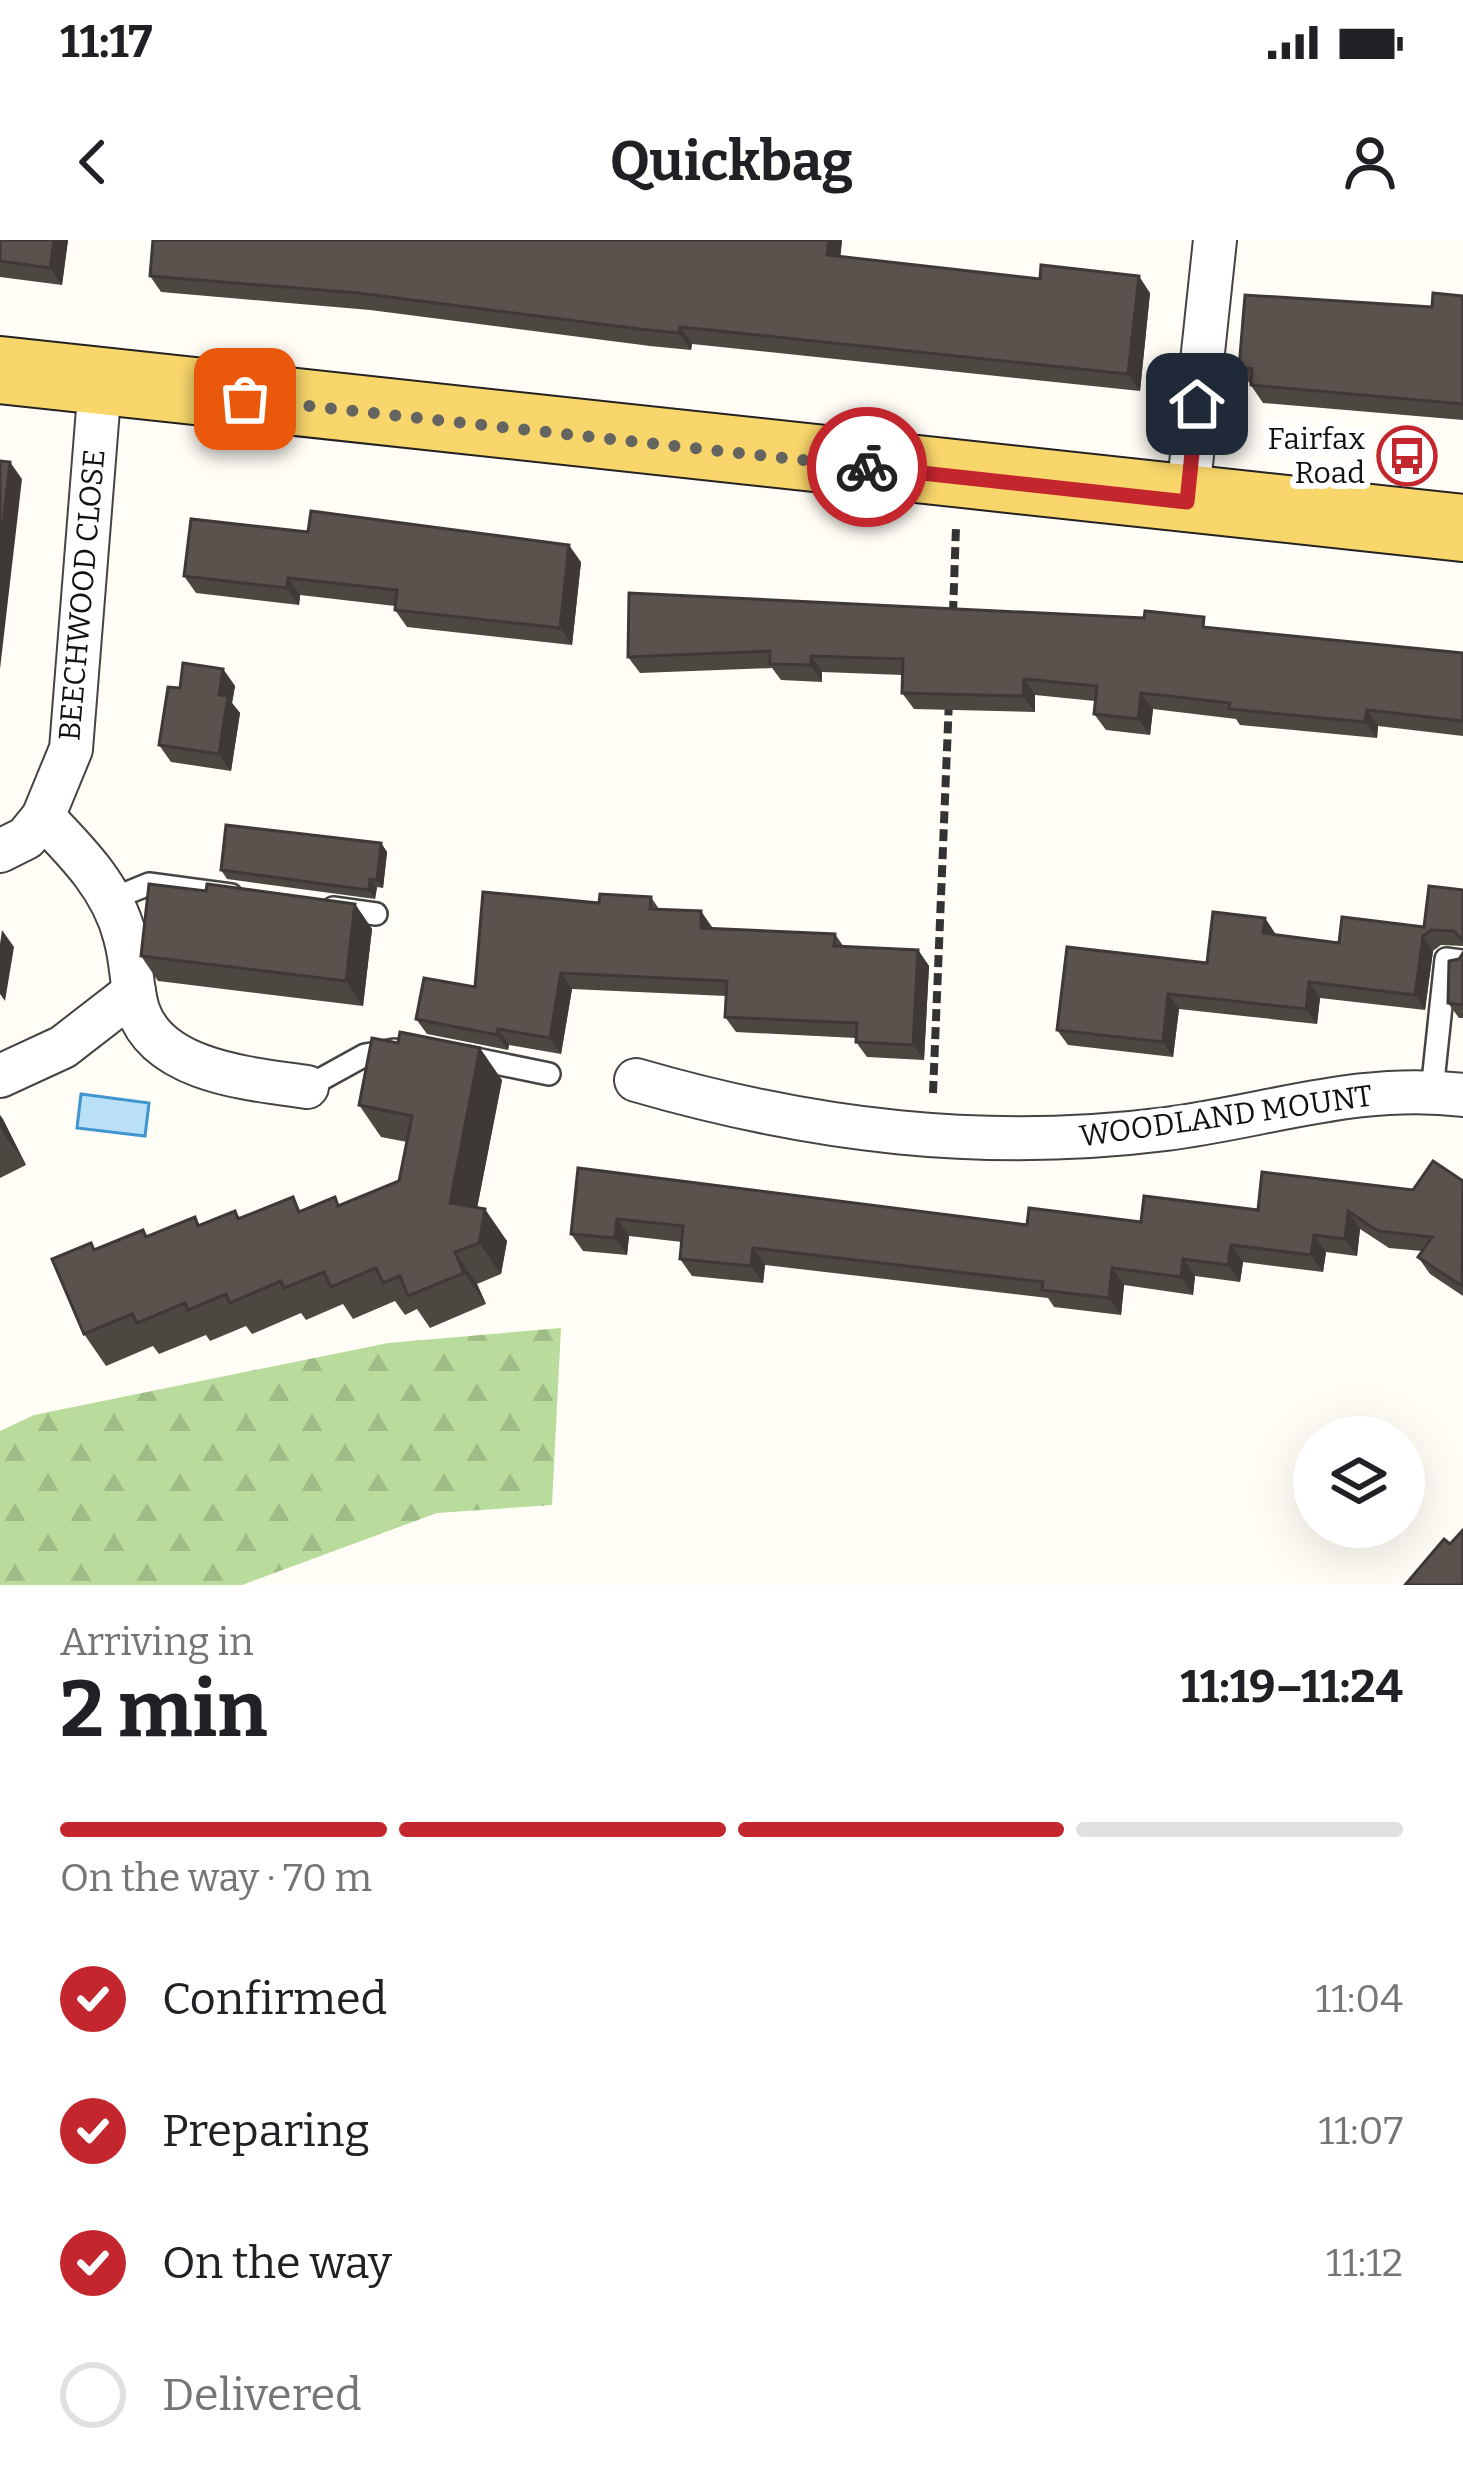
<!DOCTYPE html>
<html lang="en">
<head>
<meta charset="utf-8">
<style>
  :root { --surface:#fff; --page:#f2f2f2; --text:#202124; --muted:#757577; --line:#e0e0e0; --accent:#c4262e }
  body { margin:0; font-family:Bitter,serif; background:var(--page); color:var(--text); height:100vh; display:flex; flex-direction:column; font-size:45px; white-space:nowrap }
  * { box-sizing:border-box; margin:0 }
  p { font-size:39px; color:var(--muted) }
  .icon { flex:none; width:66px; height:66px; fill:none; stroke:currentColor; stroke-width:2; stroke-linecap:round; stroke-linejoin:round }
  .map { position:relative; height:1345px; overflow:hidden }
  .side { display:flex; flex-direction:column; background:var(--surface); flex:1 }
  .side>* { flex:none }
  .buttons { position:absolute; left:1293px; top:1176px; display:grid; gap:24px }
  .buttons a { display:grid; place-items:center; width:132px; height:132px; border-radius:50%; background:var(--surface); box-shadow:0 12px 48px #0002; font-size:60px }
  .pin { position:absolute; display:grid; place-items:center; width:102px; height:102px; color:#fff; margin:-51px; border-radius:24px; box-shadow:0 6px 18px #0006 }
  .courier { position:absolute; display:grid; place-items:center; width:120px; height:120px; margin:-60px; border:9px solid #c4262e; border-radius:50%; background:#fff; color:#222; box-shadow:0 3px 15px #0007 }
  .headline em { font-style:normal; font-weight:700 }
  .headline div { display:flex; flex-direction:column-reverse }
  .headline { display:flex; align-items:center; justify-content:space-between; height:204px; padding:0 60px }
  h1 { font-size:78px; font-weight:700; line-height:90px }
  .bar { display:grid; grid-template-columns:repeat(4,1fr); gap:18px 12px; align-content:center; height:144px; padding:0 60px }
  .bar i { height:15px; border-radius:9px; background:var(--line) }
  .bar .selected { background:var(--accent) }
  .bar p { grid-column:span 4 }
  ol { padding:0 60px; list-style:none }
  li { display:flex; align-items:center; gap:36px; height:132px }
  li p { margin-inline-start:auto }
  li .icon { padding:12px; border-radius:50%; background:var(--accent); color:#fff; stroke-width:4 }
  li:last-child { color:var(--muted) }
  li i { width:66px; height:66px; border:6px solid var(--line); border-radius:50% }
  .status { display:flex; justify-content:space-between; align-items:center; height:84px; padding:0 60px; background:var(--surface); direction:ltr }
  .status svg { height:33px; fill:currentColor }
  header { display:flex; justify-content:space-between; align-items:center; height:156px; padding:0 60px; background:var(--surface); font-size:54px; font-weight:700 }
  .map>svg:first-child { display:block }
  .forest { fill:url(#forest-firs) }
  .water { fill:#b9e0f7; stroke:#3f96cf; stroke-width:3 }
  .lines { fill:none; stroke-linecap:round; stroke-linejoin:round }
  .service-casing { stroke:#444; stroke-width:26 }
  .minor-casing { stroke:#444; stroke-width:46 }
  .primary-casing { stroke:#222; stroke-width:70 }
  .path { stroke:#333; stroke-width:8; stroke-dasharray:12 6; stroke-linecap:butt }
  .service { stroke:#fff; stroke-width:21 }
  .minor { stroke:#fff; stroke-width:42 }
  .primary { stroke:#f9d66b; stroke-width:66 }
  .wall { fill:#4d4742 }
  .shaded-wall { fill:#3f3936 }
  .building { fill:#5a524d; stroke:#3f3936; stroke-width:3 }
  .done { stroke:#646461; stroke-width:12; stroke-dasharray:0 21.6 }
  .route { stroke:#c4262e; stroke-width:15 }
  .labels { text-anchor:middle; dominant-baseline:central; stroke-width:12; stroke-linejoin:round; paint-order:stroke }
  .poi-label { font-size:30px; fill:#111; stroke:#fff; text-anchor:end }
  .street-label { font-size:30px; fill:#111; stroke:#fff }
</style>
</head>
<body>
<div class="status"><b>11:17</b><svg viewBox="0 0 49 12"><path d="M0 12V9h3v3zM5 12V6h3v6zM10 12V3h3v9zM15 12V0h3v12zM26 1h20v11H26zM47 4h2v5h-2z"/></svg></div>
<header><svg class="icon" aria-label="back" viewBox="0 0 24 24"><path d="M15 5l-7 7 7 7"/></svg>Quickbag<svg class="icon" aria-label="person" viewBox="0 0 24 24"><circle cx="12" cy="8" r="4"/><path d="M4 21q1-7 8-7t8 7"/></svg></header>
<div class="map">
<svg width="1463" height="1345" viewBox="0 0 1463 1345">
  <defs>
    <pattern id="forest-firs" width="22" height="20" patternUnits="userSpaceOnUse" patternTransform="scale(3)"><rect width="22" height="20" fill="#b9dc9c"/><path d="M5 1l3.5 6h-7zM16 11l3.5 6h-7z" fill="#9ebc85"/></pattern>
  </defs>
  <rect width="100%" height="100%" fill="#fffdf5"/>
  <polygon class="forest" points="561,1088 552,1265 437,1273 242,1345 0,1345 0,1191 34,1175 388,1103"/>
  <polygon class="water" points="81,854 149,863 145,896 77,888"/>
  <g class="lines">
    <g class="service-casing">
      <g id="service">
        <polyline points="110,660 149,644 231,655"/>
        <polyline points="333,668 376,674"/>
        <polyline points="466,817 549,834"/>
        <polyline points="307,847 365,815 394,810"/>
        <polyline points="1432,851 1446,719 1463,721"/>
      </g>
    </g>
    <g class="minor-casing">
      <g id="minor">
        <polyline points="1187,262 1215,0"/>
        <path d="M43,577C77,612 113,648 125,697C132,721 131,747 138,770C159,833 254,839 307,847"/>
        <polyline points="0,611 26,598 43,577 71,509 100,144"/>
        <polyline points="0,836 63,807 134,752"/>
        <path d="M636,840C812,891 983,912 1166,889C1267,876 1360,842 1463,855"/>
      </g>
    </g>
    <g class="primary-casing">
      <polyline id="primary" points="0,130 1463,288"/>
    </g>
    <g class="path">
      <polyline points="953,373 956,287"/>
      <polyline points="933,853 949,460"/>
    </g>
    <use href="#service" class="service"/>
    <use href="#minor" class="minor"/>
    <use href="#primary" class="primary"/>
  </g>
  <g class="wall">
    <polygon points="0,0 68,0 62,45 0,37"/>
    <polygon points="842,0 840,16 1150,53 1140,151 692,104 691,110 650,106 370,70 161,52 150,36"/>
    <polygon points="1463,56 1463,180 1263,163 1239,128 1432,67"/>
    <polygon points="581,322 572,405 407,387 395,370 395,366 300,355 299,365 196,353 184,336"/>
    <polygon points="1212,388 1463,413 1463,496 1378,486 1377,498 1240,485 1236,479 1153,469 1150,495 1106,490 1094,474 1095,461 1035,455 1035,472 914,469 902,453 903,435 822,432 822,442 781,440 772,428 640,433 628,417"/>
    <polygon points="223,429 235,446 232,463 240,473 231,531 171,522 159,505 180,448"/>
    <polygon points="381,603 387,612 383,648 377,647 375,659 227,639 221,630"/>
    <polygon points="1463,650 1463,706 1441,705 1433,711 1425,770 1320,758 1317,784 1179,769 1173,817 1068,805 1057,790 1207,723 1265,678 1275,695 1339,703 1424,687"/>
    <polygon points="206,651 355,664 372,689 363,766 158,741 141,716"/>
    <polygon points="651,657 659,669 712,687 712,689 835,694 844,707 918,710 929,726 924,820 867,817 856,802 856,798 736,792 725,777 726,756 572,749 561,814 509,805 508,810 427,794 416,779 475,747 599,663"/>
    <polygon points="1463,713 1463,778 1459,778 1448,763 1459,719"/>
    <polygon points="502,840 477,968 507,1001 501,1034 477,1044 486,1064 430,1088 417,1069 405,1075 395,1061 353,1079 343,1064 306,1080 301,1073 252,1094 246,1086 210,1101 206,1095 159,1114 153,1106 106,1126 84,1094 95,1010 143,990 148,997 195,977 200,985 235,971 240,978 340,965 399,941 407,902 381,897 359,865"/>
    <polygon points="0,875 26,925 0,938"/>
    <polygon points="578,928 1027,985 1141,982 1258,970 1413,950 1463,941 1463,1056 1430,1034 1418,1017 1422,1011 1389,1008 1360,989 1357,1016 1326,1012 1323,1032 1243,1022 1240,1042 1195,1036 1193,1055 1124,1045 1121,1075 1054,1067 1048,1058 765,1025 763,1043 692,1036 680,1019 682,1002 629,996 627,1015 583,1011 571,994"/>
  </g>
  <g class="shaded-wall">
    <polygon points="54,0 68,0 62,45 50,28"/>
    <polygon points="829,0 842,0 839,32 827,15"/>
    <polygon points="1139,36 1150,53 1140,151 1128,134"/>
    <polygon points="680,87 692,104 691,110 679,93"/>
    <polygon points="10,222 22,239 0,429 0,310"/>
    <polygon points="569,305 581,322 572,405 560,388"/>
    <polygon points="288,338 300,355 299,365 287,348"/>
    <polygon points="811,416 822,432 822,442 811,425"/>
    <polygon points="223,429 235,446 232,463 240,473 231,531 219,514 219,455"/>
    <polygon points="1024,439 1035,455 1035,472 1023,456"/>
    <polygon points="1141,453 1153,469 1150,495 1138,479"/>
    <polygon points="1367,470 1378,486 1377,498 1365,482"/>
    <polygon points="381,603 387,612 383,648 377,640"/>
    <polygon points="370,639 377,647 375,659 369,650"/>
    <polygon points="355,664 372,689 363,766 346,741"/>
    <polygon points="701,671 712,687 712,704 701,688"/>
    <polygon points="1265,678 1275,693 1273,708 1263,693"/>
    <polygon points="2,690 14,707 5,761 0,754 0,704"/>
    <polygon points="1423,696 1433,711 1425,770 1415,755"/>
    <polygon points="918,710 929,726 924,820 913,805"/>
    <polygon points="561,733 572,749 561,814 550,798"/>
    <polygon points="1309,742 1320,758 1317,784 1306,769"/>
    <polygon points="1168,754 1179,769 1173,817 1163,802"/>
    <polygon points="498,789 509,805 508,810 497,795"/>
    <polygon points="480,808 502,840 472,994 450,963"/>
    <polygon points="0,875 3,879 26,925 4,894 0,886"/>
    <polygon points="485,969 507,1001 501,1034 479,1003"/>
    <polygon points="1348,971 1360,989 1357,1016 1345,999"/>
    <polygon points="617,979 629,996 627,1015 615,998"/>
    <polygon points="1314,995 1326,1012 1323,1032 1311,1015"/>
    <polygon points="1231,1005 1243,1022 1240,1042 1228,1025"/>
    <polygon points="753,1008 765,1025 763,1043 751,1026"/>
    <polygon points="455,1012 477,1044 486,1064 464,1033"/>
    <polygon points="1183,1019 1195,1036 1193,1055 1181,1037"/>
    <polygon points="1112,1028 1124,1045 1121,1075 1109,1058"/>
  </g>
  <g class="building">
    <polygon points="0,0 54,0 50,28 0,21"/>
    <polygon points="153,0 829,0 827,15 1040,39 1041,25 1139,36 1128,134 680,87 679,93 639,89 358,53 150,36"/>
    <polygon points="1433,53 1463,56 1463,164 1251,145 1252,129 1239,128 1245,55 1432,67"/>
    <polygon points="0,221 10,222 0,310"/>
    <polygon points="311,271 569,305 560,388 395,370 397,350 288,338 287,348 184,336 191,279 308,292"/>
    <polygon points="629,353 1144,378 1145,371 1204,377 1203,387 1463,413 1463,481 1367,470 1365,482 1229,469 1230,463 1141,453 1138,479 1094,474 1097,446 1024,439 1023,456 902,453 903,419 811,416 811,425 770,424 770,411 628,417"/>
    <polygon points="183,423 223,429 219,455 228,456 219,514 159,505 168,447 180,448"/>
    <polygon points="226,585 381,603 377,640 370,639 369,650 221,630"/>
    <polygon points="149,644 206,651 207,644 355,664 346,741 141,716"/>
    <polygon points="1429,646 1463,650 1463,701 1454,691 1431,690 1423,696 1415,755 1309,742 1306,769 1168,754 1163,802 1057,790 1067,707 1207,723 1213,672 1265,678 1263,693 1339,703 1342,677 1424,687"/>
    <polygon points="483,652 599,663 600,654 651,657 650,669 701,671 701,688 835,694 834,706 918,710 913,805 856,802 857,783 725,777 727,741 561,733 550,798 498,789 497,795 416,779 424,738 475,747"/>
    <polygon points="1463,713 1463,765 1448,763 1449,721 1459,719"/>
    <polygon points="400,792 480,808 450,963 485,969 479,1003 455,1012 464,1033 408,1056 400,1036 383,1043 376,1028 331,1047 324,1032 284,1048 281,1041 230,1063 226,1054 188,1070 185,1063 137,1083 132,1074 84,1094 52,1019 91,1003 94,1010 143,990 146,997 195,977 198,986 235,971 238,979 293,957 299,972 335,957 338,966 399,941 412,876 359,865 372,798 398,803"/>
    <polygon points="1433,921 1463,941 1462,1046 1418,1017 1432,997 1378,991 1348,971 1345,999 1314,995 1311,1015 1231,1005 1228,1025 1183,1019 1181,1037 1112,1028 1109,1058 1042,1050 1043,1042 753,1008 751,1026 680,1019 683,986 617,979 615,998 571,994 578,928 1027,985 1029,968 1141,982 1144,956 1258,970 1262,932 1413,950"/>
    <polygon points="1463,1290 1463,1345 1405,1345 1444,1299 1450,1304"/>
  </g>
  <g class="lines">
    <polyline class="done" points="245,159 867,227"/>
    <polyline class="route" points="867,227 1187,262 1197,164"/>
  </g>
  <defs>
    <g id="bus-ring" transform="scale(3)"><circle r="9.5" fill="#fff" stroke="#c4262e" stroke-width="1.5"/><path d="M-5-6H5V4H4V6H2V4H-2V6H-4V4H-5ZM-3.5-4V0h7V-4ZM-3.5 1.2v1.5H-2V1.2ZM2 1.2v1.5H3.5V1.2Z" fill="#c4262e"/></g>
  </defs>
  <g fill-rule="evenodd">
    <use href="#bus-ring" x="1407" y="216"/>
  </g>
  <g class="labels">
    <g class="poi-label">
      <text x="1365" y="199">Fairfax<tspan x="1365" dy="34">Road</tspan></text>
    </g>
    <g class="street-label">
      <text transform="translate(82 355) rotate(-85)">BEECHWOOD CLOSE</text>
      <text transform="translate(1226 876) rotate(-8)">WOODLAND MOUNT</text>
    </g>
  </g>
</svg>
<div class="buttons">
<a><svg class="icon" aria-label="layers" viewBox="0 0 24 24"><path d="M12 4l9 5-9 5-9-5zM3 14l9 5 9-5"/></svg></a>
</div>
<div class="pin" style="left:245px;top:159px;background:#ea580c"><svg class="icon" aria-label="bag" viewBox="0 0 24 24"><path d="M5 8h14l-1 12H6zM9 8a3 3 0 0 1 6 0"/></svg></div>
<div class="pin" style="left:1197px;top:164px;background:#1f2937"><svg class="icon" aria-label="home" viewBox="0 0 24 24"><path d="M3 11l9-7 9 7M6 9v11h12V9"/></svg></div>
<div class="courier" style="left:867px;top:227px"><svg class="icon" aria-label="bike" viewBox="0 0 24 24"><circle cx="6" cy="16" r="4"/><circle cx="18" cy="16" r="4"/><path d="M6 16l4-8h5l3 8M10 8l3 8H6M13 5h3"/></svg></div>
</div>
<section class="side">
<div class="headline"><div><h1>2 min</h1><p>Arriving in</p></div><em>11:19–11:24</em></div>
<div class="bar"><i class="selected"></i><i class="selected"></i><i class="selected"></i><i></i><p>On the way · 70 m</p></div>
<ol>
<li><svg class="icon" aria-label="check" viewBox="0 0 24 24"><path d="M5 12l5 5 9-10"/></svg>Confirmed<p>11:04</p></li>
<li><svg class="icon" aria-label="check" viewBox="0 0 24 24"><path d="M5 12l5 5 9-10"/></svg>Preparing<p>11:07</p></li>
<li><svg class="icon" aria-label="check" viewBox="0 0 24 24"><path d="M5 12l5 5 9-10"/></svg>On the way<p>11:12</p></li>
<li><i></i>Delivered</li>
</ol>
</section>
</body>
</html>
